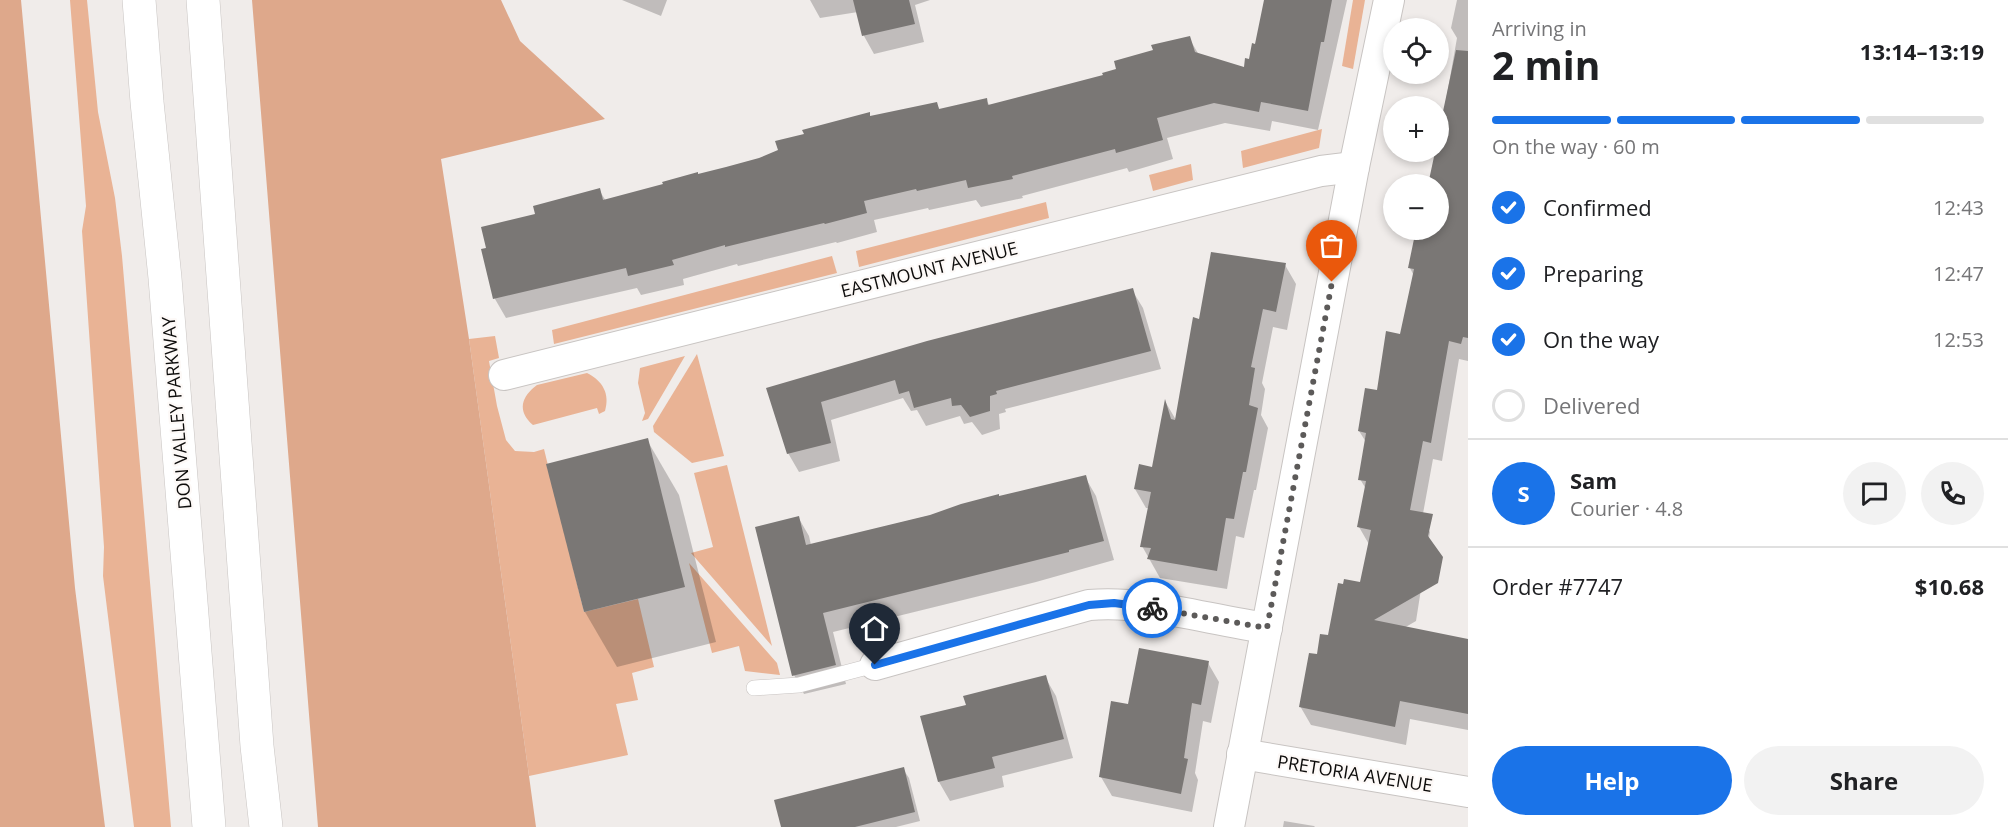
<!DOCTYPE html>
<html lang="en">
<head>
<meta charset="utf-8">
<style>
  :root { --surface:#fff; --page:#f2f2f2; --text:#202124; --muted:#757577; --line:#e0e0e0; --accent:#1a73e8 }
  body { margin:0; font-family:"Open Sans",sans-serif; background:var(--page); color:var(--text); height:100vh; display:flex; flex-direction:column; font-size:22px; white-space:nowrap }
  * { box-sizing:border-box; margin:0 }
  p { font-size:20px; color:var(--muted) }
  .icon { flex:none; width:33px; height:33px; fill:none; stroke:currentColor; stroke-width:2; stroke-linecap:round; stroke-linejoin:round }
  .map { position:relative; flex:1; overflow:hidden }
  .sheet { display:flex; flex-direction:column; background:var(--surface); width:540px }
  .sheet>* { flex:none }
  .controls { position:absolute; left:1383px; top:18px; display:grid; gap:12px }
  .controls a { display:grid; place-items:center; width:66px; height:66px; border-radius:50%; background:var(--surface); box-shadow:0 3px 9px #0003; font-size:30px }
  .pin { position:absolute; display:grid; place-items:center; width:51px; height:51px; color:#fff; margin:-62px -26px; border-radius:50% 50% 50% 0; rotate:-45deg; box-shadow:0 0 6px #0007 }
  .pin .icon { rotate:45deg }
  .courier { position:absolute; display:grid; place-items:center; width:60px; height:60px; margin:-30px; border:4px solid #1a73e8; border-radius:50%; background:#fff; color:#222; box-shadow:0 2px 8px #0007 }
  .headline em { font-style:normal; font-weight:700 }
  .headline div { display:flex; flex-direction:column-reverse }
  .headline { display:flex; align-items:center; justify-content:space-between; height:102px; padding:0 24px }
  h1 { font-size:39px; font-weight:700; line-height:45px }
  .bar { display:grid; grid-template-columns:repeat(4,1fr); gap:9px 6px; align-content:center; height:72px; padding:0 24px }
  .bar i { height:8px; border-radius:4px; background:var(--line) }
  .bar .current { background:var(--accent) }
  .bar p { grid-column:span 4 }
  .line { display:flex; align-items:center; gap:15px; padding:0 24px; border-top:2px solid var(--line) }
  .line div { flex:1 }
  .round { display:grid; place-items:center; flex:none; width:63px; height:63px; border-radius:32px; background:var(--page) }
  ol { padding:0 24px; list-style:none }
  li { display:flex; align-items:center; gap:18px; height:66px }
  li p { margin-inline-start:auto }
  li .icon { padding:6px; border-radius:50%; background:var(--accent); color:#fff; stroke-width:4 }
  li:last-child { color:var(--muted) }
  li i { width:33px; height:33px; border:3px solid var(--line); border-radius:50% }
  .action { display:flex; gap:12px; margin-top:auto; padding:12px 24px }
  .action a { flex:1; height:69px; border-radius:36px; background:var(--accent); color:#fff; font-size:24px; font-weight:700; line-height:69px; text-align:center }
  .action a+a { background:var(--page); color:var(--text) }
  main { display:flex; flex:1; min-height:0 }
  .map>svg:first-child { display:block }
  .green { fill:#e9b395 }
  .forest { fill:#dea88b }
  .shadow { fill:#0003 }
  .building { fill:#7a7775 }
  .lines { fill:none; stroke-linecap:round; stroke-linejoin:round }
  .lane-casing { stroke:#c8c4c2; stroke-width:16 }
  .street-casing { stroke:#c8c4c2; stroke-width:32 }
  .highway-casing { stroke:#c8c4c2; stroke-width:34 }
  .lane { stroke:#fff; stroke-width:15 }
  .street { stroke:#fff; stroke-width:30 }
  .highway { stroke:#fff; stroke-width:33 }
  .done { stroke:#5c5a59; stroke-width:6; stroke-dasharray:0 10.8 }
  .route { stroke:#1a73e8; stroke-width:8 }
  .labels { text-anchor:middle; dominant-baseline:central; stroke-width:4.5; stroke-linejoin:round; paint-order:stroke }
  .street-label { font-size:18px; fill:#0d0c0b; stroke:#fdf9f7 }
</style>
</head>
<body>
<main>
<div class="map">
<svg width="1468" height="827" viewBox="0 0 1468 827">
  <rect width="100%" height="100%" fill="#f0ecea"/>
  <g class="green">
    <polygon points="70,0 87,0 98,112 115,198 122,256 171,827 134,827 103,576 104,547 82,231 86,206"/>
    <polygon points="1353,0 1365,0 1353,69 1342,66"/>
    <polygon points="1322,129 1319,148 1243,168 1241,151"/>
    <polygon points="1191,164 1193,180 1153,191 1149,175"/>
    <polygon points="1046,202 1049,218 859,267 856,251"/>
    <polygon points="832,256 837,273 554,344 552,330"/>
    <polygon points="495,336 499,358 489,361 497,406 506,440 515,451 534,452 544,449 584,612 638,599 654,667 632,673 638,700 616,704 628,755 529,776 469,339"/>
    <polygon points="697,354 724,456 692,463 654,432 653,426"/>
    <polygon points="685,356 648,419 642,421 645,413 638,383 640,368"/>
    <path d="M587,373C603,381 610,394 605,411L599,414L597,408L533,425C517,411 521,397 537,385Z"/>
    <polygon points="727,465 772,646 691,553 713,547 694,473"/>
    <polygon points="689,563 777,663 780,675 745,671 739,646 712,653"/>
  </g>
  <g class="forest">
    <polygon points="0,0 21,0 75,588 105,827 0,827"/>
    <polygon points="252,0 501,0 520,41 605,119 441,159 469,339 536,827 318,827"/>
  </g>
  <g class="shadow">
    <polygon points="622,0 667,0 661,16"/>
    <polygon points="810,0 930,0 915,5 924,42 874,54 864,36 858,12 820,18"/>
    <polygon points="1266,0 1347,0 1318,130 1272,121 1270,131 1225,123 1167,138 1173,159 1129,172 1127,168 1022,196 1023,198 981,207 976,200 929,210 928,208 874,220 877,232 837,243 836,242 738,266 737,264 683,279 684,285 641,295 637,288 506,318 495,299 483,250 599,190 606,201 760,159 779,151 805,135 869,114 871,117 936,103 940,110 986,100 990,106 1105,76 1155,51 1189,38 1199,55 1245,68 1256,46"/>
    <polygon points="1457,0 1468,0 1468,361 1459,359 1442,461 1433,459 1422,519 1430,532 1416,621 1404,628 1468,640 1468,730 1410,719 1406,745 1311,725 1300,706 1318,656 1362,584 1370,546 1359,527 1366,489 1360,479 1366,442 1359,431 1401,336 1414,276 1410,268 1420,242 1423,230 1438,230 1438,184 1431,184 1457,38 1451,28"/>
    <polygon points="1285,265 1296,284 1287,330 1273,327 1262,383 1265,389 1261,415 1268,428 1256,490 1254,490 1244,538 1236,536 1227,589 1160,578 1142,546 1149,508 1146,508 1135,489 1153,468 1166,403 1176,420 1200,321"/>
    <polygon points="1132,290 1143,308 1161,369 1005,409 1006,412 999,414 1000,429 982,435 972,422 964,424 960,416 926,426 917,410 911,411 903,398 831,420 840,461 799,472 788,453 768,389"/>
    <polygon points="647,440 679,495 716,642 617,667 585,612 548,465"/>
    <polygon points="1085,477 1096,496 1114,560 1036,582 833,632 846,684 804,694 794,675 798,517 809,536 811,545"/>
    <polygon points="1208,663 1219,682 1211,723 1203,721 1195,773 1198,780 1192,812 1112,796 1101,777 1129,706"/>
    <polygon points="1045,677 1056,696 1073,758 1002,776 1004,787 950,801 939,782 922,717 967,706"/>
    <polygon points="903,769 909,778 920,821 896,827 783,827"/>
    <polygon points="1284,821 1314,826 1315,827 1283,827"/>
  </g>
  <g class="building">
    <polygon points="853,0 909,0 915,24 862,36"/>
    <polygon points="1264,0 1332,0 1324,42 1321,42 1308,111 1261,102 1259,112 1214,103 1157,118 1163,140 1116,153 1115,149 1012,176 1013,179 968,188 966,180 917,191 916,189 864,201 867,213 825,224 824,223 725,247 725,245 672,260 674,265 628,276 626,268 493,299 481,249 486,248 481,227 535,214 533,206 600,188 603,200 663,184 662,182 698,172 698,174 726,167 759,158 778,150 775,141 804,134 802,130 870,112 870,116 937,102 939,109 987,98 988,105 1061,86 1103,75 1102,73 1116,69 1114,61 1153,50 1151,45 1190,36 1195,52 1244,67 1245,58 1249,59 1252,43 1255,44"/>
    <polygon points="1456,50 1468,51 1468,338 1463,337 1461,344 1449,341 1431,443 1423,441 1410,510 1433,514 1428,536 1443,557 1438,583 1374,620 1468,639 1468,714 1400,701 1395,727 1299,707 1309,653 1317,654 1320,634 1328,635 1338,583 1343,584 1344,579 1360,582 1371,530 1357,527 1366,481 1358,480 1366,433 1358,431 1365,388 1377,390 1386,331 1400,334 1414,269 1408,268 1414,239 1419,240 1421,230 1438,230 1438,182 1429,180 1435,152 1438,152 1438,135"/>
    <polygon points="1211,252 1286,263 1276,312 1263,309 1251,367 1255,368 1249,405 1258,408 1246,472 1243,472 1234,519 1226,518 1217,571 1147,559 1151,548 1140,547 1151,492 1134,489 1139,464 1152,467 1165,399 1171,419 1175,420 1193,317 1199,319"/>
    <polygon points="1133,288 1151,351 996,391 997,394 990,396 990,411 970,417 961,405 952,406 951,398 914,408 909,391 899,394 895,380 821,402 831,443 787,454 766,388 927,341"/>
    <polygon points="648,438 685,587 584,612 546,464"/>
    <polygon points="1086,475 1104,541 1069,550 1069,552 823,613 836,665 792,676 755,527 799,516 806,545 930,515 961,504 999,494 999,496"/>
    <polygon points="1139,648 1209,661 1201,705 1192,703 1184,758 1188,759 1181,794 1099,777 1111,701 1128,704"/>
    <polygon points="1046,675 1064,739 992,757 995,768 938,782 920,716 966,705 963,696"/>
    <polygon points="904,767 915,812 855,827 781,827 774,800"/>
  </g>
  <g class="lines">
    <g class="lane-casing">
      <polyline id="lane" points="754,688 799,685 875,665"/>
    </g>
    <g class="street-casing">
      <g id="street">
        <polyline points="504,375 1321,171 1354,167"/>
        <path d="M875,665L1089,605C1148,600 1208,620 1267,628"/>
        <polyline points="1242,754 1468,792"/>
        <polyline points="1229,827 1354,167 1389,0"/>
      </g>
    </g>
    <g class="highway-casing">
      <g id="highway">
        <polyline points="139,0 147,102 165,278 209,827"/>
        <polyline points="203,0 257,746 266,827"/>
      </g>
    </g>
    <use href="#lane" class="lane"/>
    <use href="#street" class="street"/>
    <use href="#highway" class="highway"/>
  </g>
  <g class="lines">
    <polyline class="done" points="1152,608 1267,628 1332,282"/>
    <polyline class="route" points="875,665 1089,605 1114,603 1152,608"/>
  </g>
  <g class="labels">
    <g class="street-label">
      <text transform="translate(929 269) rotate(-14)">EASTMOUNT AVENUE</text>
      <text transform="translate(176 413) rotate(-95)">DON VALLEY PARKWAY</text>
      <text transform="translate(1355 773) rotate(9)">PRETORIA AVENUE</text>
    </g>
  </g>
</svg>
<div class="controls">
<a><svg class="icon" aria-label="locate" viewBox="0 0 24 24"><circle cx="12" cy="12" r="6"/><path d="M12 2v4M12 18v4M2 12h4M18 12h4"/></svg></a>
<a>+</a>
<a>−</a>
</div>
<div class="pin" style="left:1332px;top:282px;background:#ea580c"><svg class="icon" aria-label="bag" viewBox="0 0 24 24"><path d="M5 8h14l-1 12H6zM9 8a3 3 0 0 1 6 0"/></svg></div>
<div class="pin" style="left:875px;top:665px;background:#1f2937"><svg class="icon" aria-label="home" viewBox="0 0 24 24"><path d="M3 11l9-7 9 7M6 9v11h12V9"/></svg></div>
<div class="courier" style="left:1152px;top:608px"><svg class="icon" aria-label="bike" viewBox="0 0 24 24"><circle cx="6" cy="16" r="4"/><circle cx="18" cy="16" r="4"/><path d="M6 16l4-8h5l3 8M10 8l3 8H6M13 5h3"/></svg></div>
</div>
<section class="sheet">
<div class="headline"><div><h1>2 min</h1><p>Arriving in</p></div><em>13:14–13:19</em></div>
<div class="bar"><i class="current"></i><i class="current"></i><i class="current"></i><i></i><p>On the way · 60 m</p></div>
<ol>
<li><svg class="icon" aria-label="check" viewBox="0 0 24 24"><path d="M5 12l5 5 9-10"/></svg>Confirmed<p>12:43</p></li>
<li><svg class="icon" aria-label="check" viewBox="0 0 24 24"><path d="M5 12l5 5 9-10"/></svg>Preparing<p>12:47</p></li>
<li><svg class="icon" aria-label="check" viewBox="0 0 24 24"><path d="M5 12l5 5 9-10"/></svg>On the way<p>12:53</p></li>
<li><i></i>Delivered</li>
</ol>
<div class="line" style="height:108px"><b class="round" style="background:var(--accent);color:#fff">S</b><div><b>Sam</b><p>Courier · 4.8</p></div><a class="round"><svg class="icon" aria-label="chat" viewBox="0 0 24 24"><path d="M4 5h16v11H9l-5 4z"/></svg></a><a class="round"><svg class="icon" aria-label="phone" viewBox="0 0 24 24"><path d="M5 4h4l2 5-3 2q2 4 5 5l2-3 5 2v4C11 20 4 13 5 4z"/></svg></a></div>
<div class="line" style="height:78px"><div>Order #7747</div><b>$10.68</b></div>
<div class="action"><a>Help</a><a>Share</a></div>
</section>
</main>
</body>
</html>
